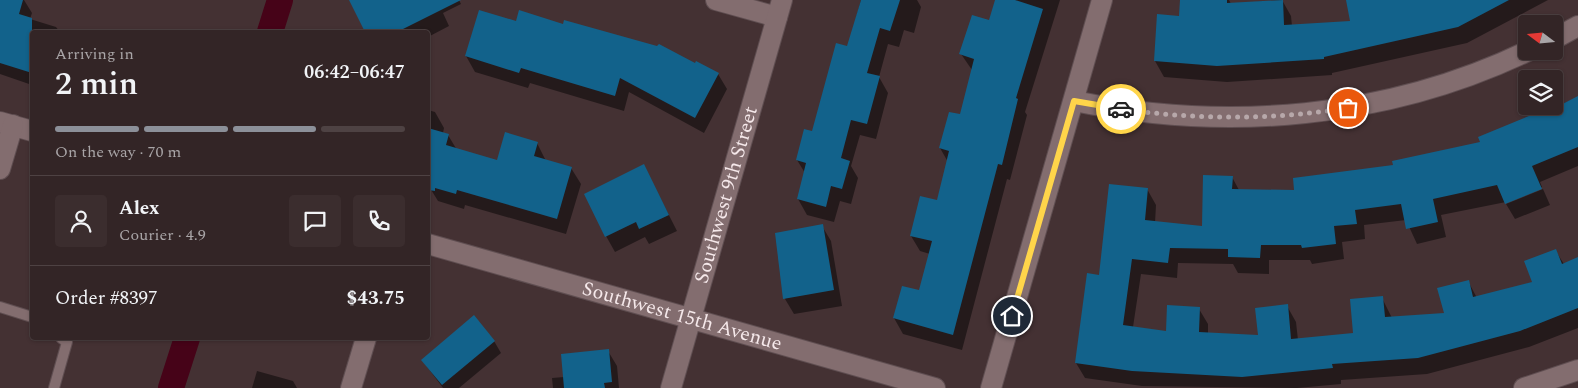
<!DOCTYPE html>
<html lang="en">
<head>
<meta charset="utf-8">
<style>
  :root { --surface:#332526; --page:#3b2d2e; --text:#f1f3f6; --muted:#a9a5a7; --line:#4e4243; --accent:#8c9099 }
  body { margin:0; font-family:Spectral,serif; background:var(--page); color:var(--text); height:100vh; display:flex; flex-direction:column; font-size:19px; white-space:nowrap }
  * { box-sizing:border-box; margin:0 }
  p { font-size:16px; color:var(--muted) }
  .icon { flex:none; width:28px; height:28px; fill:none; stroke:currentColor; stroke-width:2; stroke-linecap:round; stroke-linejoin:round }
  .map { position:relative; flex:1; overflow:hidden }
  .drawer { position:absolute; left:30px; top:30px; width:400px; height:310px; display:flex; flex-direction:column; background:var(--surface); border-radius:5px; box-shadow:0 1px 4px #0004,0 0 0 1px var(--line) }
  .drawer>* { flex:none }
  .needle { width:32px; rotate:286deg }
  .controls { position:absolute; left:1518px; top:15px; display:grid; gap:10px }
  .controls a { display:grid; place-items:center; width:45px; height:45px; border-radius:5px; background:var(--surface); box-shadow:0 1px 4px #0004,0 0 0 1px var(--line); font-size:25px }
  .pin { position:absolute; display:grid; place-items:center; width:42px; height:42px; color:#fff; margin:-21px; border:2px solid #fff; border-radius:50%; box-shadow:0 1px 5px #0007 }
  .courier { position:absolute; display:grid; place-items:center; width:50px; height:50px; margin:-25px; border:4px solid #ffd54a; border-radius:50%; background:#fff; color:#222; box-shadow:0 1px 6px #0007 }
  .head em { font-style:normal; font-weight:600 }
  .head div { display:flex; flex-direction:column-reverse }
  .head { display:flex; align-items:center; justify-content:space-between; height:85px; padding:0 25px }
  h1 { font-size:32px; font-weight:600; line-height:38px }
  .bar { display:grid; grid-template-columns:repeat(4,1fr); gap:8px 5px; align-content:center; height:60px; padding:0 25px }
  .bar i { height:6px; border-radius:4px; background:var(--line) }
  .bar .selected { background:var(--accent) }
  .bar p { grid-column:span 4 }
  .line { display:flex; align-items:center; gap:12px; padding:0 25px; border-top:1px solid var(--line) }
  .line div { flex:1 }
  .round { display:grid; place-items:center; flex:none; width:52px; height:52px; border-radius:5px; background:var(--page) }
  .map>svg:first-child { display:block }
  .shadow { fill:#0007 }
  .lines { fill:none; stroke-linecap:round; stroke-linejoin:round }
  .canal { stroke:#460318; stroke-width:26 }
  .building { fill:#12628b }
  .service-casing { stroke:#5f4e51; stroke-width:12 }
  .minor-casing { stroke:#5f4e51; stroke-width:22 }
  .service { stroke:#836d6f; stroke-width:10 }
  .minor { stroke:#836d6f; stroke-width:20 }
  .done { stroke:#b7a8aa; stroke-width:5; stroke-dasharray:0 9 }
  .route { stroke:#ffd54a; stroke-width:6 }
  .labels { text-anchor:middle; dominant-baseline:central; stroke-width:4.5; stroke-linejoin:round; paint-order:stroke }
  .street-label { font-size:20px; fill:#f5e8ea; stroke:#3a2729 }
</style>
</head>
<body>
<div class="map">
<svg width="1578" height="388" viewBox="0 0 1578 388">
  <rect width="100%" height="100%" fill="#443133"/>
  <g class="shadow">
    <polygon points="0,0 24,0 32,13 30,19 56,27 60,32 32,32 32,85 0,74"/>
    <polygon points="350,0 459,0 461,4 443,13 449,26 428,37 428,32 367,32"/>
    <polygon points="861,0 917,0 921,7 914,33 904,30 899,47 888,44 879,77 888,93 876,139 860,135 851,166 858,178 851,204 840,201 834,222 807,215 798,199 805,173 797,160 813,133 848,48"/>
    <polygon points="996,0 1060,0 1025,112 1027,115 1010,180 1007,179 962,350 903,334 894,318 920,292 930,254 920,251 911,236 938,202 948,162 940,148 961,116 972,70 961,54 989,22"/>
    <polygon points="1182,0 1229,0 1231,4 1282,0 1291,16 1292,26 1352,22 1347,0 1548,0 1467,43 1332,73 1332,75 1227,82 1164,77 1155,61 1180,17"/>
    <polygon points="517,23 718,74 727,89 704,133 629,92 624,111 530,83 528,88 475,72 466,56"/>
    <polygon points="98,29 111,32 98,32"/>
    <polygon points="1578,97 1578,166 1540,182 1542,187 1506,202 1441,215 1446,237 1417,244 1406,220 1364,225 1365,239 1342,242 1344,259 1312,264 1310,260 1269,260 1269,274 1238,273 1233,264 1178,263 1177,278 1141,274 1133,327 1167,332 1199,309 1208,324 1208,333 1259,336 1287,306 1296,322 1298,340 1354,334 1382,298 1392,318 1445,314 1468,281 1477,298 1534,282 1555,250 1564,264 1578,259 1578,328 1529,347 1427,374 1341,380 1341,384 1297,388 1142,386 1085,378 1076,363 1100,277 1147,189 1156,205 1155,223 1204,228 1232,177 1239,190 1296,191 1481,143"/>
    <polygon points="428,110 435,112 444,128 443,133 448,135 457,150 497,161 537,143 546,161 571,168 581,184 566,234 465,205 464,209 438,201 430,188 428,187"/>
    <polygon points="644,166 677,231 649,244 645,237 615,252 606,236"/>
    <polygon points="1543,189 1550,205 1515,219 1506,204"/>
    <polygon points="822,226 831,241 842,306 794,314 785,299"/>
    <polygon points="494,341 501,353 459,388 443,388 422,360"/>
    <polygon points="608,351 617,366 619,388 553,388 552,378 564,377"/>
    <polygon points="257,371 293,381 297,388 252,388"/>
  </g>
  <g class="lines">
    <g class="canal">
      <polyline points="270,32 280,0"/>
      <polyline points="171,388 187,338"/>
    </g>
  </g>
  <g class="building">
    <polygon points="0,0 23,0 19,14 32,18 32,73 0,63"/>
    <polygon points="349,0 461,0 397,32 365,32"/>
    <polygon points="861,0 900,0 890,31 880,28 867,73 880,76 867,124 851,120 841,158 850,161 842,189 831,186 826,207 797,199 806,163 796,160 804,129 812,131 836,43 847,46"/>
    <polygon points="995,0 1015,0 1043,9 1016,98 1018,99 1002,165 998,164 953,335 893,318 902,286 919,290 932,241 910,236 920,196 937,200 949,151 939,148 949,112 960,114 974,59 959,54 972,15 989,20"/>
    <polygon points="1180,0 1227,0 1227,3 1283,0 1284,25 1350,21 1346,0 1509,0 1458,27 1324,57 1324,59 1217,66 1154,61 1157,14 1179,16"/>
    <polygon points="479,10 516,21 519,10 563,24 564,20 657,46 659,44 695,63 696,61 719,73 695,118 620,78 615,96 521,68 519,73 465,56"/>
    <polygon points="1578,96 1578,147 1532,166 1542,189 1505,204 1497,185 1433,199 1438,222 1406,229 1401,204 1355,210 1357,224 1334,226 1336,244 1302,248 1301,245 1261,245 1260,258 1228,257 1228,249 1170,248 1168,263 1132,259 1123,325 1166,331 1167,305 1200,307 1199,332 1258,335 1255,308 1288,304 1291,339 1353,333 1350,299 1383,296 1385,317 1444,313 1437,288 1469,280 1473,297 1532,282 1524,261 1556,249 1562,264 1578,257 1578,308 1520,331 1418,358 1332,364 1333,368 1242,377 1132,371 1075,363 1087,273 1099,275 1109,184 1148,188 1145,220 1202,226 1203,175 1233,176 1232,189 1294,190 1293,178 1393,165 1392,161 1480,142 1478,137 1546,109 1547,112"/>
    <polygon points="428,128 449,134 446,145 497,160 505,132 538,142 534,156 572,167 557,219 457,190 456,194 435,188 435,191 428,190"/>
    <polygon points="644,164 669,215 639,229 636,222 605,237 584,194"/>
    <polygon points="823,224 834,290 783,299 775,233"/>
    <polygon points="474,315 495,341 442,385 421,360"/>
    <polygon points="609,349 612,382 604,383 605,388 564,388 561,354"/>
  </g>
  <g class="lines">
    <g class="service-casing">
      <g id="service">
        <polyline points="0,307 32,317"/>
        <polyline points="54,388 67,342 61,338"/>
      </g>
    </g>
    <g class="minor-casing">
      <g id="minor">
        <polyline points="716,0 777,17"/>
        <polyline points="1554,39 1578,26"/>
        <path d="M1074,101C1227,132 1386,119 1528,51"/>
        <polyline points="0,122 32,131"/>
        <polyline points="0,169 13,125"/>
        <path id="s1" d="M428,244L935,388"/>
        <polyline points="351,388 366,338"/>
        <path id="s2" d="M671,388L782,0"/>
        <polyline points="991,388 1102,0"/>
        <polyline points="1524,388 1578,370"/>
      </g>
    </g>
    <use href="#service" class="service"/>
    <use href="#minor" class="minor"/>
  </g>
  <g class="lines">
    <path class="done" d="M1121,109C1197,120 1272,120 1348,108"/>
    <polyline class="route" points="1012,316 1074,101 1121,109"/>
  </g>
  <g class="labels">
    <g class="street-label">
      <text stroke="none"><textPath href="#s2" startOffset="201">Southwest 9th Street</textPath></text>
      <text stroke="none"><textPath href="#s1" startOffset="264">Southwest 15th Avenue</textPath></text>
    </g>
  </g>
</svg>
<div class="controls">
<a><svg class="needle" viewBox="-14 -14 28 28"><path d="M0-13l5 13h-10z" fill="#e53935"/><path d="M0 13l5-13h-10z" fill="#a9a5a7"/></svg></a>
<a><svg class="icon" aria-label="layers" viewBox="0 0 24 24"><path d="M12 4l9 5-9 5-9-5zM3 14l9 5 9-5"/></svg></a>
</div>
<div class="pin" style="left:1348px;top:108px;background:#ea580c"><svg class="icon" aria-label="bag" viewBox="0 0 24 24"><path d="M5 8h14l-1 12H6zM9 8a3 3 0 0 1 6 0"/></svg></div>
<div class="pin" style="left:1012px;top:316px;background:#1f2937"><svg class="icon" aria-label="home" viewBox="0 0 24 24"><path d="M3 11l9-7 9 7M6 9v11h12V9"/></svg></div>
<div class="courier" style="left:1121px;top:109px"><svg class="icon" aria-label="car" viewBox="0 0 24 24"><path d="M5 17H2v-5l4-1 3-4h7l3 4 3 1v5h-3M9 17h6M6 11h13"/><circle cx="7" cy="17" r="2"/><circle cx="17" cy="17" r="2"/></svg></div>
<section class="drawer">
<div class="head"><div><h1>2 min</h1><p>Arriving in</p></div><em>06:42–06:47</em></div>
<div class="bar"><i class="selected"></i><i class="selected"></i><i class="selected"></i><i></i><p>On the way · 70 m</p></div>
<div class="line" style="height:90px"><a class="round"><svg class="icon" aria-label="person" viewBox="0 0 24 24"><circle cx="12" cy="8" r="4"/><path d="M4 21q1-7 8-7t8 7"/></svg></a><div><b>Alex</b><p>Courier · 4.9</p></div><a class="round"><svg class="icon" aria-label="chat" viewBox="0 0 24 24"><path d="M4 5h16v11H9l-5 4z"/></svg></a><a class="round"><svg class="icon" aria-label="phone" viewBox="0 0 24 24"><path d="M5 4h4l2 5-3 2q2 4 5 5l2-3 5 2v4C11 20 4 13 5 4z"/></svg></a></div>
<div class="line" style="height:65px"><div>Order #8397</div><b>$43.75</b></div>
</section>
</div>
</body>
</html>
